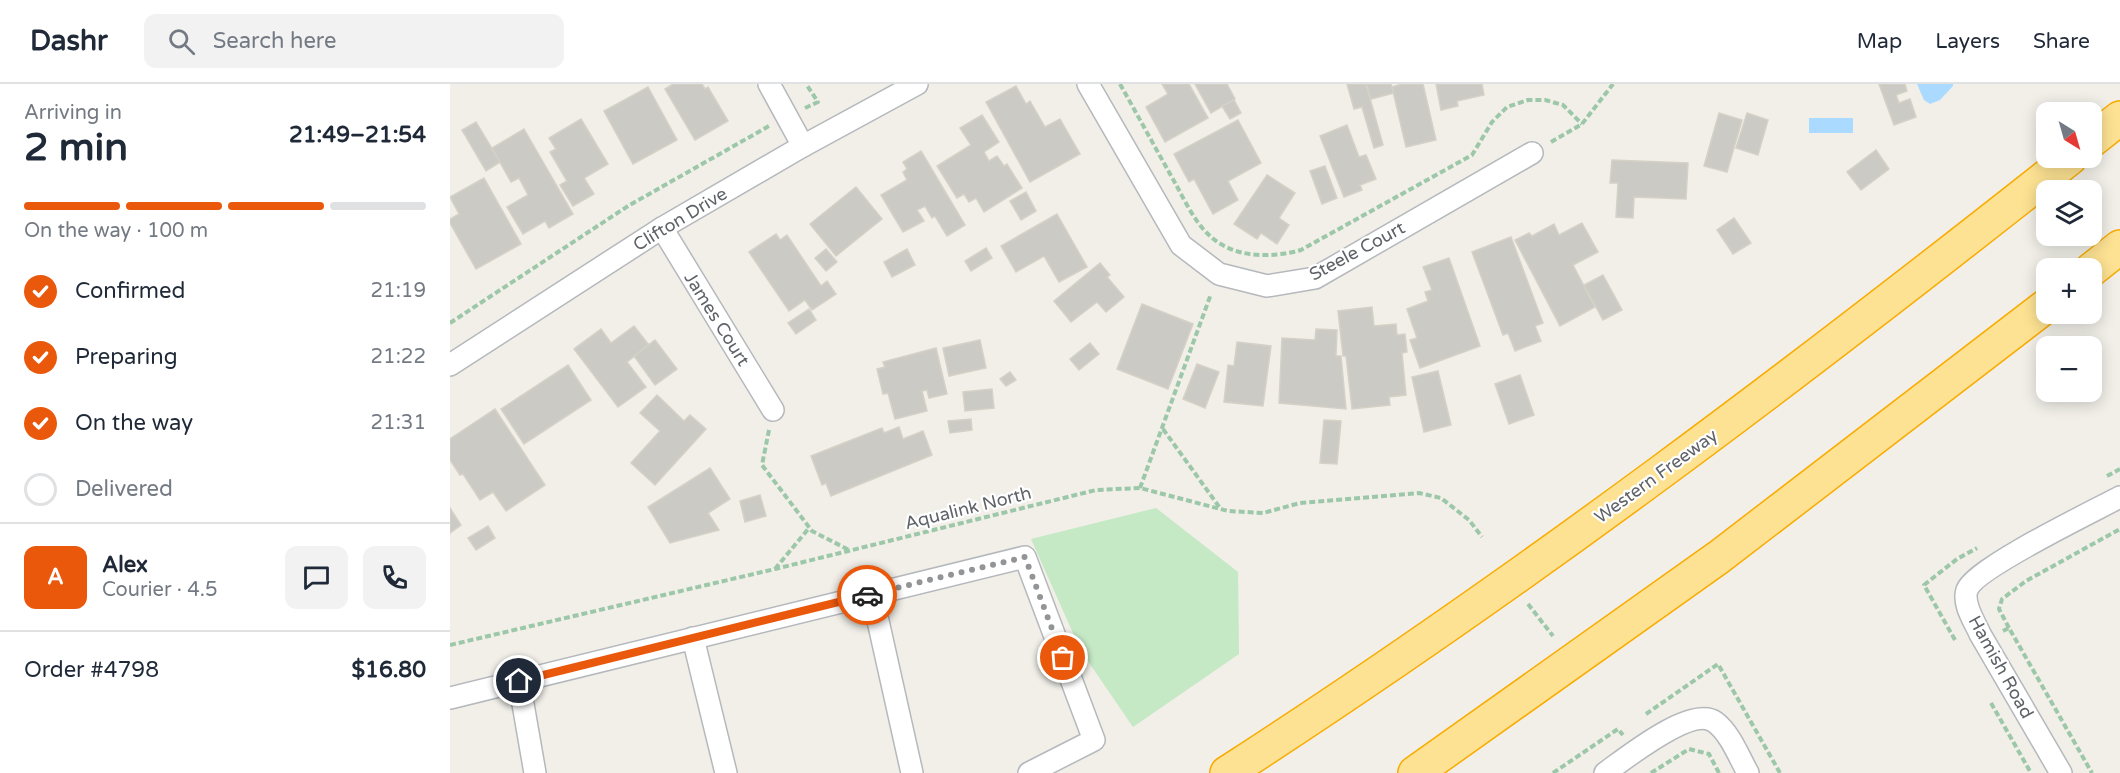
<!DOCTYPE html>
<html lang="en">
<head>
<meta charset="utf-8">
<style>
  :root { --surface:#fff; --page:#f2f2f3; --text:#1f2937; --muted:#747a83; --line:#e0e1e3; --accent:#ea580c }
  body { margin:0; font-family:"Varela Round",sans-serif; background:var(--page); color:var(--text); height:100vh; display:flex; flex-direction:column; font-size:22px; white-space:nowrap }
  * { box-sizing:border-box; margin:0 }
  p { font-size:20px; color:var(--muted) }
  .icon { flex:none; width:33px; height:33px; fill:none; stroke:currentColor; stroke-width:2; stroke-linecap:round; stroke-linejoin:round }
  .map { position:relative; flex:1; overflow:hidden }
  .panel { display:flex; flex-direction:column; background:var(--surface); width:450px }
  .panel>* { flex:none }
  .needle { width:39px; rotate:143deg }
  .fabs { position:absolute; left:1586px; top:18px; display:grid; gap:12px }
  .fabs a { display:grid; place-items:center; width:66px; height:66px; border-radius:12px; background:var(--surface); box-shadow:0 3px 15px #0003; font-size:30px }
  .pin { position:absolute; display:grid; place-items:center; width:51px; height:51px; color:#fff; margin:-26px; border:3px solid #fff; border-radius:50%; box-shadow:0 2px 6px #0007 }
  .courier { position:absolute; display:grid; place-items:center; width:60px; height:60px; margin:-30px; border:4px solid #ea580c; border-radius:50%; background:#fff; color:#222; box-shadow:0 2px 8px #0007 }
  .summary em { font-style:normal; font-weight:700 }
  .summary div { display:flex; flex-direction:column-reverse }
  .summary { display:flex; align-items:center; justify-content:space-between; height:102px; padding:0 24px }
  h1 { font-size:39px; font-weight:700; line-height:45px }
  .bar { display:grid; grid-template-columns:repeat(4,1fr); gap:9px 6px; align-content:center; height:72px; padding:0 24px }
  .bar i { height:8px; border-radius:4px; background:var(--line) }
  .bar .selected { background:var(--accent) }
  .bar p { grid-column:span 4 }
  .line { display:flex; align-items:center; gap:15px; padding:0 24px; border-top:2px solid var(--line) }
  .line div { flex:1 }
  .round { display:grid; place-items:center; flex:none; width:63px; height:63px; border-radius:12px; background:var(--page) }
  ol { padding:0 24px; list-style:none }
  li { display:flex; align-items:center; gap:18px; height:66px }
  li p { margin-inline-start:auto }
  li .icon { padding:6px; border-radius:50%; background:var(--accent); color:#fff; stroke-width:4 }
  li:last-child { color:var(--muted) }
  li i { width:33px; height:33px; border:3px solid var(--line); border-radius:50% }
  header { display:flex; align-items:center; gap:36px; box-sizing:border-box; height:84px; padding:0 30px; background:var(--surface); border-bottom:2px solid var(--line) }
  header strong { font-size:28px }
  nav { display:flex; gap:33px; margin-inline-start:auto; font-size:21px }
  .search { width:420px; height:54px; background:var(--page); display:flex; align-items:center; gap:15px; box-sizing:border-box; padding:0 21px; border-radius:12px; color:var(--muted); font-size:22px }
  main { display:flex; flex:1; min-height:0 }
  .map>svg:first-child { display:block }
  .green { fill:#c5e8c5 }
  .water { fill:#aadaff }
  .building { fill:#cccac5; stroke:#d6d1c6; stroke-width:1.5 }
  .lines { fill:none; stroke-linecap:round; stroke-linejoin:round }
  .street-casing { stroke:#b5b8bc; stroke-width:24 }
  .highway-casing { stroke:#f9ab00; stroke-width:36 }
  .path { stroke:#9cc7a9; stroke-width:4; stroke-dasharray:6 3; stroke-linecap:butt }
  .street { stroke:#fff; stroke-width:21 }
  .highway { stroke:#fde293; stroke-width:33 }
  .done { stroke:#929495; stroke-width:6; stroke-dasharray:0 10.8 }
  .route { stroke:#ea580c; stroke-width:8 }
  .labels { text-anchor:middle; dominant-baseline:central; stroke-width:4.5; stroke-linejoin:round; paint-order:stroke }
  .street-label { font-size:18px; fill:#5f6368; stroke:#fff }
</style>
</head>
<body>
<header>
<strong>Dashr</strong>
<div class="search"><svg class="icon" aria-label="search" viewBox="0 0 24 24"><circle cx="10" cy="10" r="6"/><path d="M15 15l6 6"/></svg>Search here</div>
<nav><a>Map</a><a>Layers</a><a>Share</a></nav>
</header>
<main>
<section class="panel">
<div class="summary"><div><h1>2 min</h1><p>Arriving in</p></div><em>21:49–21:54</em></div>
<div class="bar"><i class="selected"></i><i class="selected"></i><i class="selected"></i><i></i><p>On the way · 100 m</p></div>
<ol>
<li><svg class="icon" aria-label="check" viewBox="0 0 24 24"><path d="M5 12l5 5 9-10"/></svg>Confirmed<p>21:19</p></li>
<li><svg class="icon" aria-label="check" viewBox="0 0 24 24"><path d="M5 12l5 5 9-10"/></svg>Preparing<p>21:22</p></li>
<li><svg class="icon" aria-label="check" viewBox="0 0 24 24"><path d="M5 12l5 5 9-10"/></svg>On the way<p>21:31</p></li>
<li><i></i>Delivered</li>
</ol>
<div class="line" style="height:108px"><b class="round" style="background:var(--accent);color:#fff">A</b><div><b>Alex</b><p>Courier · 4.5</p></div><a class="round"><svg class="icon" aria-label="chat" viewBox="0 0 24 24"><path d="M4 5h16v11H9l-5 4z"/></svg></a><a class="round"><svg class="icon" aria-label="phone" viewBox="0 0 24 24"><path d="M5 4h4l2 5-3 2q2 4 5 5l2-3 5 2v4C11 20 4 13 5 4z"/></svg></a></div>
<div class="line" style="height:78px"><div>Order #4798</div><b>$16.80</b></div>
</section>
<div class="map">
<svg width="1670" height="689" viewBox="0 0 1670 689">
  <rect width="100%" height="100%" fill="#f1efe8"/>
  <polygon class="green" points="706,424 788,488 789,570 683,643 631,567 581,455"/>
  <g class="water">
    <polygon points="1467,0 1503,0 1503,2 1490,16 1480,20 1474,16"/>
    <rect x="1359" y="34" width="44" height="15"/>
  </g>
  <g class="building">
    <polygon points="223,0 252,0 255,5 258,3 278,37 245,56 215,5"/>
    <polygon points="712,0 739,0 758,34 715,58 696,23 718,10"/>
    <polygon points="745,0 777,0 785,15 761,29"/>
    <polygon points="897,0 916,0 933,61 924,64 912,23 904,25"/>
    <polygon points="916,0 941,0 944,9 921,15"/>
    <polygon points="952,0 973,0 986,56 956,63 942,3"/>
    <polygon points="986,0 1032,0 1034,11 1007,17 1008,22 991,26"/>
    <polygon points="1429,0 1455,0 1457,7 1446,11 1449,19 1460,15 1466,33 1444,41"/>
    <polygon points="566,2 576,20 580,17 595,43 610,35 630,70 580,98 536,18"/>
    <polygon points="198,3 227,56 183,80 154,27"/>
    <polygon points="784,16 791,29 780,35 772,22"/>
    <polygon points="1269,29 1292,36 1277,88 1254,82"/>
    <polygon points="1297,29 1318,36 1308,71 1286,64"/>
    <polygon points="532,31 549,58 534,68 539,77 547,72 554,82 557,80 572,104 534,128 526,114 519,118 514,110 507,114 487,82 521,61 510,44"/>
    <polygon points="131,35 158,80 134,94 144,110 123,122 110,101 117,97 100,68 106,65 99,54"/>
    <polygon points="788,36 811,79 778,97 788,116 763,130 744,95 739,98 724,70"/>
    <polygon points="26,38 50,78 36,87 12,46"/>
    <polygon points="897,41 909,73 916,71 926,95 910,101 912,106 894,113 870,52"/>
    <polygon points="74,45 123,130 99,144 95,137 73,150 57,123 78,111 69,94 61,98 42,64"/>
    <polygon points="1426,66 1439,85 1411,106 1397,88"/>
    <polygon points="471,67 515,141 497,152 485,132 482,134 475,122 467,126 474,137 453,148 431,111 457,96 453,88 457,85 453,78"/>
    <polygon points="1162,76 1238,79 1236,115 1184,113 1183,134 1166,133 1168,99 1160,99"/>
    <polygon points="875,82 887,114 872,120 860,87"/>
    <polygon points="817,91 845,109 829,134 839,141 827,160 811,149 807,155 784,140"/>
    <polygon points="34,94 71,160 26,185 0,139 0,135 9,130 0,113"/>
    <polygon points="406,103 432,135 386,172 360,140"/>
    <polygon points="576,108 586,127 571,136 560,117"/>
    <polygon points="607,130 637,183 609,198 594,172 566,188 551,162"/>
    <polygon points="1284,134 1301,159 1283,170 1267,146"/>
    <polygon points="1132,139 1148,168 1123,181 1145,223 1110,242 1065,156 1079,149 1082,152 1104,140 1109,151"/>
    <polygon points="326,150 330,156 337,151 371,202 377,197 386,210 362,226 355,216 339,227 299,168"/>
    <polygon points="1061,153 1093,239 1085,242 1091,257 1065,267 1058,249 1053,251 1022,168"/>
    <polygon points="536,164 542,174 521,187 515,177"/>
    <polygon points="376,165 387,178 376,187 365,174"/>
    <polygon points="457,165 465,181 442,193 434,178"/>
    <polygon points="999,174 1030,262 970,284 960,256 967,254 957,225 978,217 975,208 982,206 973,183"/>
    <polygon points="650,179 660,191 657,193 674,213 656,228 647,218 621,238 604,217"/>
    <polygon points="1153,191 1172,226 1153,236 1134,201"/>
    <polygon points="692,220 743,240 718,305 667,285"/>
    <polygon points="922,223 924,242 946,240 947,251 955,250 957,268 952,269 956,311 939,313 940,321 902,325 896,272 893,272 888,227"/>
    <polygon points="359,225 366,236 346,250 338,239"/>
    <polygon points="184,242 199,261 177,278 196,303 168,323 124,265 151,245 161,259"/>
    <polygon points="866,245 887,246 886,272 891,272 896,325 829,319 832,254 865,256"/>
    <polygon points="205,256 227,285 205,301 184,272"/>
    <polygon points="530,256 536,284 499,292 493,264"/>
    <polygon points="787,258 821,262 813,322 774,318 778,281 784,282"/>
    <polygon points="640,259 649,270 629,286 620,275"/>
    <polygon points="486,264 497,310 479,314 477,306 472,307 477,327 445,335 438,309 433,310 427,285 435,283 433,278"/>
    <polygon points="747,280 769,288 755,324 733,315"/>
    <polygon points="118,281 141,316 74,360 51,325"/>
    <polygon points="988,287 1001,341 974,348 962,293"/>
    <polygon points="560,288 566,296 556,302 550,295"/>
    <polygon points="1070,291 1084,331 1059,340 1045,300"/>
    <polygon points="542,305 544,324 515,327 513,308"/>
    <polygon points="207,311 234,337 240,331 256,345 205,401 181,379 210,347 190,329"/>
    <polygon points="45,325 95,401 56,427 43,408 30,416 13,390 10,391 0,376 0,355"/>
    <polygon points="521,335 522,346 500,349 498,337"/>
    <polygon points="874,336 891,337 887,380 870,379"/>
    <polygon points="449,343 453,355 473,347 482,371 381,412 376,399 372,401 361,372 432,344 434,349"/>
    <polygon points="260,384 280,415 258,429 269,446 220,459 198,423"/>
    <polygon points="310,411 316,432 295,438 290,417"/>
    <polygon points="0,424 11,441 0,449"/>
    <polygon points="38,442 45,454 26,466 18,454"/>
  </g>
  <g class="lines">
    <g class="street-casing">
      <g id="street">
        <polyline points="319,0 353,62"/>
        <polyline points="638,0 731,161 769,190 817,202 865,194 1082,69"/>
        <polyline points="212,144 323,326"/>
        <polyline points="0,281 212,144 353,62 467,0"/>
        <polyline points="422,510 462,689"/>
        <polyline points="243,554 276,689"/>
        <polyline points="69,597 85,689"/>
        <polyline points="0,614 575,473 644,656 579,689"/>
        <path d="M1155,689C1176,674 1242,621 1265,638C1280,649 1289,673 1298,689"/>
        <path d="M1611,689L1530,550C1525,538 1512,520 1517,506C1525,484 1644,427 1670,413"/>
      </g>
    </g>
    <g class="highway-casing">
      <g id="highway">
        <polyline points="1641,57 1670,34"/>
        <polyline points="1641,186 1670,163"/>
        <path d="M777,689C1070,500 1347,290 1620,74"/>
        <polyline points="965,689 1269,473 1596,222"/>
      </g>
    </g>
    <g class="path">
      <path d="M670,0C688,32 706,65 724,97C734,115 744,137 759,151C784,175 821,174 851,166L1022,71L1042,38L1057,23L1078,16H1095L1113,21L1132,40"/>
      <polyline points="355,24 368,18 356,0"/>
      <polyline points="1101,58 1132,40 1163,0"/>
      <polyline points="0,239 178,122 319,42"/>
      <polyline points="713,345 770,424"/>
      <polyline points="319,346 312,381 362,447 399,466"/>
      <polyline points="1657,392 1670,385"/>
      <polyline points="690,404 761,210"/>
      <polyline points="325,485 359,444"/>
      <polyline points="1078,520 1103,552"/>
      <polyline points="1559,544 1549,525 1552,515 1576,497 1670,445"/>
      <polyline points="1553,547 1559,544 1642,689"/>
      <polyline points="1505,556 1474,501 1507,475 1527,464"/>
      <polyline points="0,561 325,485 646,406 690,404 778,427 813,429 850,419 969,409 991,414 1019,436 1032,453"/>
      <polyline points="1541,619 1581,689"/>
      <polyline points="1196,630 1268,580 1330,689"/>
      <polyline points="1103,689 1168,645 1173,651"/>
      <polyline points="1201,689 1239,665 1259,670 1269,689"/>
    </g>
    <use href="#street" class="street"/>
    <use href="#highway" class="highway"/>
  </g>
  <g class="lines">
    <polyline class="done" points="417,511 575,473 613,574"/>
    <polyline class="route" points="69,597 417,511"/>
  </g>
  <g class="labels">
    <g class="street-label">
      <text transform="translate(230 135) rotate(-31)">Clifton Drive</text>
      <text transform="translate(907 167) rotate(-28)">Steele Court</text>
      <text transform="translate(267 235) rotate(58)">James Court</text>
      <text transform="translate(1206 392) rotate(-36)">Western Freeway</text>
      <text transform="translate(518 424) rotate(-14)">Aqualink North</text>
      <text transform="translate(1551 583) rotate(61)">Hamish Road</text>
    </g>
  </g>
</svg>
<div class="fabs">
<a><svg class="needle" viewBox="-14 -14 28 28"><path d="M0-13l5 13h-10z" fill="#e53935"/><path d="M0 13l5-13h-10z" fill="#747a83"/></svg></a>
<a><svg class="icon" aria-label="layers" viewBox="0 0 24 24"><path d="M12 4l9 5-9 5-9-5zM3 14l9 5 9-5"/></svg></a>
<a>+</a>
<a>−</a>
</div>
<div class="pin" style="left:613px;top:574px;background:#ea580c"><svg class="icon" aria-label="bag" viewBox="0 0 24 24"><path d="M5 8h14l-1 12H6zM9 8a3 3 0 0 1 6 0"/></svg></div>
<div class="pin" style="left:69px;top:597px;background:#1f2937"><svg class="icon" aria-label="home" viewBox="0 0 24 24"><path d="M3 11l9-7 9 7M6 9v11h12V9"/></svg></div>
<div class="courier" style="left:417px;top:511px"><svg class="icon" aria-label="car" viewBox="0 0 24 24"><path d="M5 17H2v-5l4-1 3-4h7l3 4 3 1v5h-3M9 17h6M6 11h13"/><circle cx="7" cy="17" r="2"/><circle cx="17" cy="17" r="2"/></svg></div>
</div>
</main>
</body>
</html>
